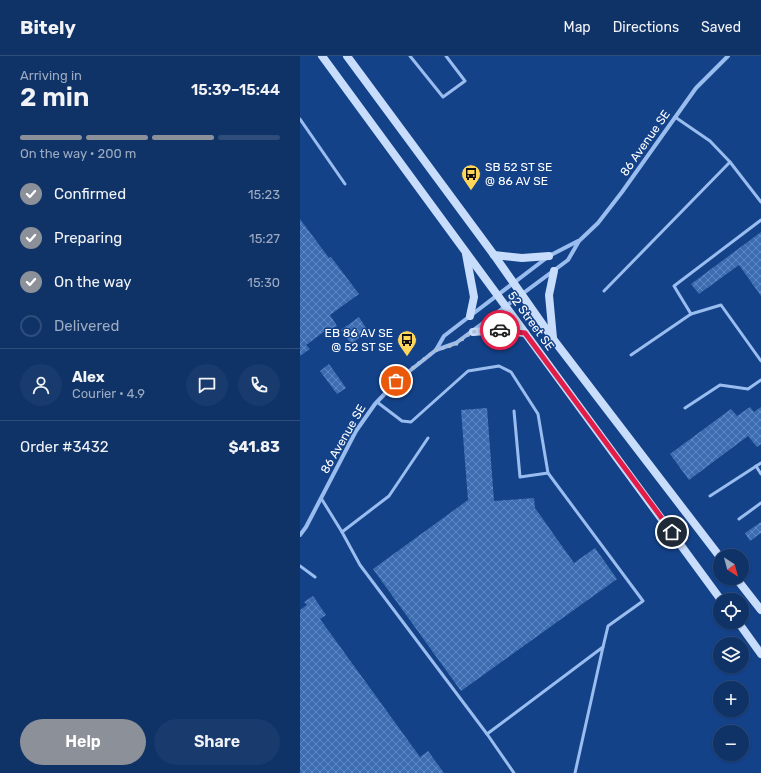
<!DOCTYPE html>
<html lang="en">
<head>
<meta charset="utf-8">
<style>
  :root { --surface:#0f3267; --page:#183a6d; --text:#f1f3f6; --muted:#9baac0; --line:#2f4d7b; --accent:#8c9099 }
  body { margin:0; font-family:Rubik,sans-serif; background:var(--page); color:var(--text); height:100vh; display:flex; flex-direction:column; font-size:15px; white-space:nowrap }
  * { box-sizing:border-box; margin:0 }
  p { font-size:13px; color:var(--muted) }
  .icon { flex:none; width:22px; height:22px; fill:none; stroke:currentColor; stroke-width:2; stroke-linecap:round; stroke-linejoin:round }
  .map { position:relative; flex:1; overflow:hidden }
  .sheet { display:flex; flex-direction:column; background:var(--surface); width:300px }
  .sheet>* { flex:none }
  .needle { width:26px; rotate:144deg }
  .tools { position:absolute; left:413px; top:493px; display:grid; gap:8px }
  .tools a { display:grid; place-items:center; width:36px; height:36px; border-radius:50%; background:var(--surface); box-shadow:0 1px 3px #0004,0 0 0 1px var(--line); font-size:20px }
  .pin { position:absolute; display:grid; place-items:center; width:34px; height:34px; color:#fff; margin:-17px; border:2px solid #fff; border-radius:50%; box-shadow:0 1px 4px #0007 }
  .courier { position:absolute; display:grid; place-items:center; width:40px; height:40px; margin:-20px; border:3px solid #e11d48; border-radius:50%; background:#fff; color:#222; box-shadow:0 1px 5px #0007 }
  .head em { font-style:normal; font-weight:600 }
  .head div { display:flex; flex-direction:column-reverse }
  .head { display:flex; align-items:center; justify-content:space-between; height:68px; padding:0 20px }
  h1 { font-size:26px; font-weight:600; line-height:30px }
  .bar { display:grid; grid-template-columns:repeat(4,1fr); gap:6px 4px; align-content:center; height:48px; padding:0 20px }
  .bar i { height:5px; border-radius:3px; background:var(--line) }
  .bar .on { background:var(--accent) }
  .bar p { grid-column:span 4 }
  .line { display:flex; align-items:center; gap:10px; padding:0 20px; border-top:1px solid var(--line) }
  .line div { flex:1 }
  .round { display:grid; place-items:center; flex:none; width:42px; height:42px; border-radius:21px; background:var(--page) }
  ol { padding:0 20px; list-style:none }
  li { display:flex; align-items:center; gap:12px; height:44px }
  li p { margin-inline-start:auto }
  li .icon { padding:4px; border-radius:50%; background:var(--accent); color:#fff; stroke-width:4 }
  li:last-child { color:var(--muted) }
  li i { width:22px; height:22px; border:2px solid var(--line); border-radius:50% }
  .action { display:flex; gap:8px; margin-top:auto; padding:8px 20px }
  .action a { flex:1; height:46px; border-radius:24px; background:var(--accent); color:#fff; font-size:16px; font-weight:600; line-height:46px; text-align:center }
  .action a+a { background:var(--page); color:var(--text) }
  header { display:flex; align-items:center; gap:24px; box-sizing:border-box; height:56px; padding:0 20px; background:var(--surface); border-bottom:1px solid var(--line) }
  header strong { font-size:19px }
  nav { display:flex; gap:22px; margin-inline-start:auto; font-size:14px }
  main { display:flex; flex:1; min-height:0 }
  .map>svg:first-child { display:block }
  .building { fill:url(#building-cross-hatch) }
  .lines { fill:none; stroke-linecap:round; stroke-linejoin:round }
  .lane { stroke:#9abdf0; stroke-width:3 }
  .street { stroke:#9abdf0; stroke-width:4 }
  .secondary { stroke:#c8dcfb; stroke-width:8 }
  .done { stroke:#adbdd6; stroke-width:4; stroke-dasharray:0 7.2 }
  .route { stroke:#e11d48; stroke-width:5 }
  .labels { text-anchor:middle; dominant-baseline:central; stroke-width:3; stroke-linejoin:round; paint-order:stroke }
  .street-label { font-size:12px; fill:#fff; stroke:#144289 }
  .poi-label { font-size:12px; fill:#fff; stroke:#144289; text-anchor:start }
</style>
</head>
<body>
<header>
<strong>Bitely</strong>
<nav><a>Map</a><a>Directions</a><a>Saved</a></nav>
</header>
<main>
<section class="sheet">
<div class="head"><div><h1>2 min</h1><p>Arriving in</p></div><em>15:39–15:44</em></div>
<div class="bar"><i class="on"></i><i class="on"></i><i class="on"></i><i></i><p>On the way · 200 m</p></div>
<ol>
<li><svg class="icon" aria-label="check" viewBox="0 0 24 24"><path d="M5 12l5 5 9-10"/></svg>Confirmed<p>15:23</p></li>
<li><svg class="icon" aria-label="check" viewBox="0 0 24 24"><path d="M5 12l5 5 9-10"/></svg>Preparing<p>15:27</p></li>
<li><svg class="icon" aria-label="check" viewBox="0 0 24 24"><path d="M5 12l5 5 9-10"/></svg>On the way<p>15:30</p></li>
<li><i></i>Delivered</li>
</ol>
<div class="line" style="height:72px"><a class="round"><svg class="icon" aria-label="person" viewBox="0 0 24 24"><circle cx="12" cy="8" r="4"/><path d="M4 21q1-7 8-7t8 7"/></svg></a><div><b>Alex</b><p>Courier · 4.9</p></div><a class="round"><svg class="icon" aria-label="chat" viewBox="0 0 24 24"><path d="M4 5h16v11H9l-5 4z"/></svg></a><a class="round"><svg class="icon" aria-label="phone" viewBox="0 0 24 24"><path d="M5 4h4l2 5-3 2q2 4 5 5l2-3 5 2v4C11 20 4 13 5 4z"/></svg></a></div>
<div class="line" style="height:52px"><div>Order #3432</div><b>$41.83</b></div>
<div class="action"><a>Help</a><a>Share</a></div>
</section>
<div class="map">
<svg width="461" height="717" viewBox="0 0 461 717">
  <defs>
    <pattern id="building-cross-hatch" width="8" height="8" patternUnits="userSpaceOnUse"><rect width="8" height="8" fill="#3c6cb2"/><path d="M0 0l8 8M0 8l8-8" fill="none" stroke="#6389c1"/></pattern>
  </defs>
  <rect width="100%" height="100%" fill="#144289"/>
  <g class="building">
    <polygon points="0,163 29,202 31,201 59,238 30,259 37,270 31,274 29,272 6,289 10,293 0,300"/>
    <polygon points="461,176 461,240 439,209 399,238 391,228"/>
    <polygon points="59,261 68,275 51,288 41,274"/>
    <polygon points="29,308 46,332 37,338 20,315"/>
    <polygon points="450,351 454,356 461,351 461,388 457,391 448,380 389,424 370,398 431,353 437,360"/>
    <polygon points="187,352 194,445 234,442 235,452 274,507 295,492 317,523 161,635 73,513 168,444 161,354"/>
    <polygon points="461,466 461,477 450,485 445,477"/>
    <polygon points="13,540 26,559 20,563 120,701 128,695 144,717 0,717 0,554 7,549 4,546"/>
  </g>
  <g class="lines">
    <g class="lane">
      <polyline points="110,0 143,41 165,25 146,0"/>
      <polyline points="375,61 410,85 430,106 461,146"/>
      <polyline points="0,63 45,128"/>
      <polyline points="461,164 374,230 391,258 421,249 461,305"/>
      <polyline points="304,235 430,106"/>
      <polyline points="331,299 391,258"/>
      <polyline points="77,346 102,365 111,366 168,315 199,310 211,316 238,358 248,417 343,545 308,570 303,591"/>
      <polyline points="385,352 420,329 448,333 461,324"/>
      <polyline points="214,355 220,421 248,417"/>
      <polyline points="456,410 461,418"/>
      <polyline points="410,440 461,407"/>
      <polyline points="21,442 42,476 89,440 128,382"/>
      <polyline points="439,463 461,447"/>
      <polyline points="42,476 60,509 187,678 214,717"/>
      <polyline points="0,510 15,521"/>
      <polyline points="187,678 303,591 275,717"/>
    </g>
    <g class="street">
      <polyline points="136,294 144,280 170,260 249,200 278,185"/>
      <polyline points="0,479 6,471 56,375 75,348 97,325 136,294 156,287 268,204 279,185 298,167 322,136 396,32 428,0"/>
    </g>
    <g class="secondary">
      <polyline points="22,0 421,544"/>
      <polyline points="47,0 194,199 253,283 420,501"/>
      <polyline points="166,198 174,241 170,260"/>
      <polyline points="194,199 222,202 249,200"/>
      <polyline points="173,276 199,274 225,277"/>
      <polyline points="253,282 249,239 254,215"/>
      <polyline points="436,522 461,554"/>
      <polyline points="438,566 461,598"/>
    </g>
  </g>
  <g class="lines">
    <polyline class="done" points="96,325 136,294 156,288 172,276 200,274"/>
    <polyline class="route" points="200,274 225,277 372,476"/>
  </g>
  <defs>
    <g id="bus-pin" transform="scale(1)"><path d="M0 17L-7.5 6A9.5 9.5 0 1 1 7.5 6Z" fill="#ffd659" stroke="#144289"/><path d="M-5-6H5V4H4V6H2V4H-2V6H-4V4H-5ZM-3.5-4V0h7V-4ZM-3.5 1.2v1.5H-2V1.2ZM2 1.2v1.5H3.5V1.2Z" fill="#111"/></g>
  </defs>
  <g fill-rule="evenodd">
    <use href="#bus-pin" x="171" y="118"/>
    <use href="#bus-pin" x="107" y="284"/>
  </g>
  <g class="labels">
    <g class="street-label">
      <text transform="translate(345 87) rotate(-55)">86 Avenue SE</text>
      <text transform="translate(231 265) rotate(54)">52 Street SE</text>
      <text transform="translate(43 383) rotate(-60)">86 Avenue SE</text>
    </g>
    <g class="poi-label">
      <text x="185" y="111">SB 52 ST SE<tspan x="185" dy="14">@ 86 AV SE</tspan></text>
      <text x="93" y="277" text-anchor="end">EB 86 AV SE<tspan x="93" dy="14">@ 52 ST SE</tspan></text>
    </g>
  </g>
</svg>
<div class="tools">
<a><svg class="needle" viewBox="-14 -14 28 28"><path d="M0-13l5 13h-10z" fill="#e53935"/><path d="M0 13l5-13h-10z" fill="#9baac0"/></svg></a>
<a><svg class="icon" aria-label="locate" viewBox="0 0 24 24"><circle cx="12" cy="12" r="6"/><path d="M12 2v4M12 18v4M2 12h4M18 12h4"/></svg></a>
<a><svg class="icon" aria-label="layers" viewBox="0 0 24 24"><path d="M12 4l9 5-9 5-9-5zM3 14l9 5 9-5"/></svg></a>
<a>+</a>
<a>−</a>
</div>
<div class="pin" style="left:96px;top:325px;background:#ea580c"><svg class="icon" aria-label="bag" viewBox="0 0 24 24"><path d="M5 8h14l-1 12H6zM9 8a3 3 0 0 1 6 0"/></svg></div>
<div class="pin" style="left:372px;top:476px;background:#1f2937"><svg class="icon" aria-label="home" viewBox="0 0 24 24"><path d="M3 11l9-7 9 7M6 9v11h12V9"/></svg></div>
<div class="courier" style="left:200px;top:274px"><svg class="icon" aria-label="car" viewBox="0 0 24 24"><path d="M5 17H2v-5l4-1 3-4h7l3 4 3 1v5h-3M9 17h6M6 11h13"/><circle cx="7" cy="17" r="2"/><circle cx="17" cy="17" r="2"/></svg></div>
</div>
</main>
</body>
</html>
